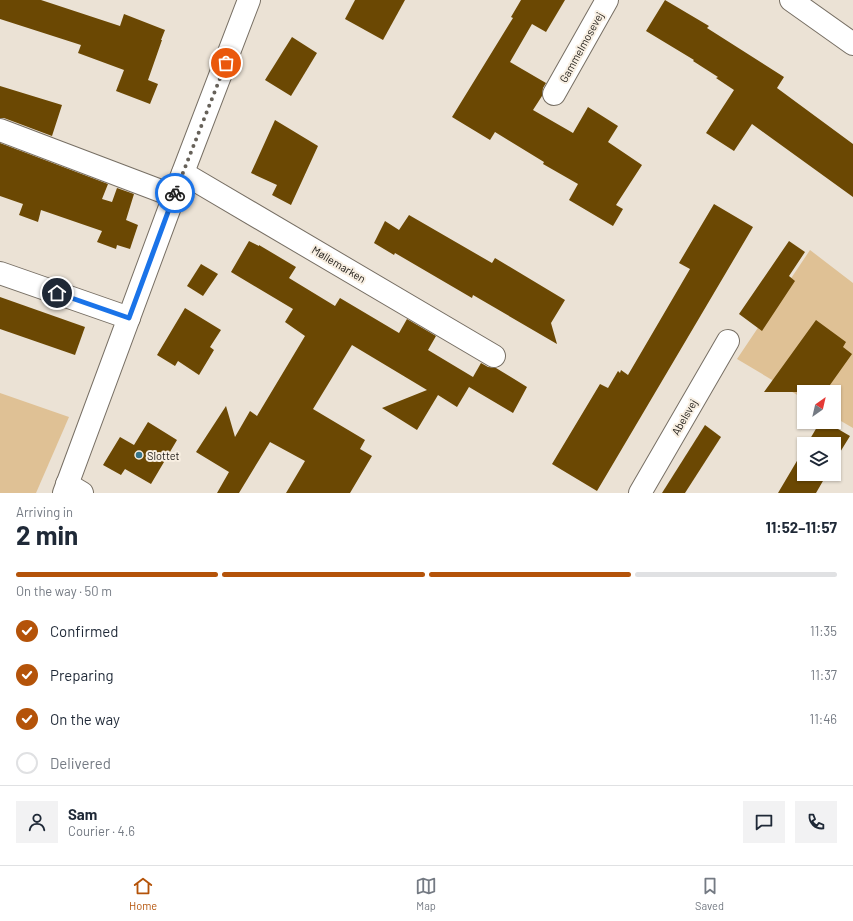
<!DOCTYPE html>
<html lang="en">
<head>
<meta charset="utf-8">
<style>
  :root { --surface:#fff; --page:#f2f2f3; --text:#1f2937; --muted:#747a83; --line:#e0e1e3; --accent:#b45309 }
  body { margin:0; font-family:Barlow,sans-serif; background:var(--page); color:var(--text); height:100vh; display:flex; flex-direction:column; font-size:15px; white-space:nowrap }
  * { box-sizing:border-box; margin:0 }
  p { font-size:13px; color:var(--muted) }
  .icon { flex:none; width:22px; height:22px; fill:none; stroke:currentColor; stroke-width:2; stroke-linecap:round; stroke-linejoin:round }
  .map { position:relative; height:493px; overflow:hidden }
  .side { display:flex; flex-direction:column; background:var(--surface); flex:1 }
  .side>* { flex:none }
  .needle { width:26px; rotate:34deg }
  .fabs { position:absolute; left:797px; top:385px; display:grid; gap:8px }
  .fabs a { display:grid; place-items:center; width:44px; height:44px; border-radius:0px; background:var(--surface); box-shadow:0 1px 3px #0004; font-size:20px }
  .pin { position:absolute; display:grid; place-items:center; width:34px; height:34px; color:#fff; margin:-17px; border:2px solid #fff; border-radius:50%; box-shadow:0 1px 4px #0007 }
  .courier { position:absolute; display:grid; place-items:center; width:40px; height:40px; margin:-20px; border:3px solid #1a73e8; border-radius:50%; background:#fff; color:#222; box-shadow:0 1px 5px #0007 }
  .summary em { font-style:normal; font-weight:700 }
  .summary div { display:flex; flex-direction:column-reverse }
  .summary { display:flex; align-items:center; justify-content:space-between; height:68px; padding:0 16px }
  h1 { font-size:26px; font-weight:700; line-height:30px }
  .bar { display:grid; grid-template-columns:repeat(4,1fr); gap:6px 4px; align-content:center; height:48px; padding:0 16px }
  .bar i { height:5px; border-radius:3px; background:var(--line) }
  .bar .selected { background:var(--accent) }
  .bar p { grid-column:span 4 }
  .line { display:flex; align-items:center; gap:10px; padding:0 16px; border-top:1px solid var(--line) }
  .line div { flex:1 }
  .round { display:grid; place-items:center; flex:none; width:42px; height:42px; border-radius:0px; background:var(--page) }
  ol { padding:0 16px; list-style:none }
  li { display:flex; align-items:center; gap:12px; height:44px }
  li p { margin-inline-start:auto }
  li .icon { padding:4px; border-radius:50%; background:var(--accent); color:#fff; stroke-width:4 }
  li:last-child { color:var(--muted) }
  li i { width:22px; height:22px; border:2px solid var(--line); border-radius:50% }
  .dock { display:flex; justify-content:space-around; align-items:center; height:56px; border-top:1px solid var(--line); background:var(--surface); font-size:11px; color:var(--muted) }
  .dock a { display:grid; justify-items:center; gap:2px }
  .dock .selected { color:var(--accent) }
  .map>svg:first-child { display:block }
  .green { fill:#dfc195 }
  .building { fill:#6b4803 }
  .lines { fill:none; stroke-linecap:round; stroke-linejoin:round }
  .minor-casing { stroke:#776f64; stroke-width:24 }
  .tertiary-casing { stroke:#776f64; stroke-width:24 }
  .minor { stroke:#fff; stroke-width:22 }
  .tertiary { stroke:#fff; stroke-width:22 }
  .done { stroke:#666159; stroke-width:4; stroke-dasharray:0 7.2 }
  .route { stroke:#1a73e8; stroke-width:5 }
  .poi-dot { fill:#36758a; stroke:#f8efe2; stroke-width:1.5 }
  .labels { text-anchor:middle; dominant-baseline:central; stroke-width:4; stroke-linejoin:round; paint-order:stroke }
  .street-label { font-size:11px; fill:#1e1b16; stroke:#f8efe2 }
  .poi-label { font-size:11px; fill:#1e1b16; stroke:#f8efe2; text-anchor:start }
</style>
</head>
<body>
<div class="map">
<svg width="853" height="493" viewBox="0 0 853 493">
  <rect width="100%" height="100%" fill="#ebe2d5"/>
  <g class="green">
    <polygon points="810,250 853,283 853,428 834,417 834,392 804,392 804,399 737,359"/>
    <polygon points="0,393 69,417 36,493 0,493"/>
  </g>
  <g class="building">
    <polygon points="0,0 41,0 120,26 124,14 165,30 161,40 162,40 148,80 158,84 150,104 116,91 124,70 78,53 81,45 0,19"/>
    <polygon points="355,0 405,0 383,40 345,19"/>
    <polygon points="521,0 565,0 546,32 532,24 510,62 546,83 543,88 542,96 533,110 573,133 588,107 618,126 608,142 642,165 616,205 623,209 613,226 569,200 578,184 543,164 544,162 495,132 490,140 452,117 513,18 511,17"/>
    <polygon points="665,0 709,26 707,28 784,77 777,88 853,144 853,197 752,124 734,151 706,133 734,90 716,78 718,77 693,61 694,60 646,31"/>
    <polygon points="292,37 317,53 291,96 265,80"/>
    <polygon points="0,86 62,105 52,136 4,118 0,118"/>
    <polygon points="275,120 318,146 291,205 272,195 277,185 251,173"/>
    <polygon points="0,143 108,184 102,199 112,202 117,188 134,194 126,220 138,225 130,249 117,245 116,249 97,242 102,231 41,210 38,222 19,215 23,204 0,196"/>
    <polygon points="714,204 753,227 597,491 552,464 600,384 608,388 618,371 620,373 621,370 628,375 690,269 679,263"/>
    <polygon points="409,215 492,263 495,258 565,300 551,323 557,344 473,295 472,298 395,253 394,255 374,243 385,221 399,230"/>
    <polygon points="249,241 259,246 259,245 296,267 289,278 335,306 340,298 399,333 407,319 436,336 428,350 473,377 481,363 488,367 496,368 527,387 513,413 469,387 457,407 438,395 417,430 382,408 427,390 352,345 313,409 365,440 360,449 372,456 350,493 286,493 305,461 270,442 239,493 217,493 229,472 196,452 226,406 235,437 250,411 257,416 305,336 285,322 293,309 231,272"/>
    <polygon points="789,241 805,252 789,276 795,281 762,331 739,314"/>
    <polygon points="201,264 218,274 203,296 187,286"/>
    <polygon points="0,297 85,327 75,355 0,329"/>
    <polygon points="185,308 221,330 210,347 214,350 199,375 178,361 175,366 157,355"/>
    <polygon points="816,320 846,342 843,347 852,354 825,392 764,392"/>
    <polygon points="148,422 177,440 151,484 125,469 121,475 103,465 120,437 134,445"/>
    <polygon points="820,422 826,422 850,436 834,462 834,444 807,444"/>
    <polygon points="705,425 721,437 685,493 662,493"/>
    <polygon points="804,449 804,474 827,474 816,493 778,493"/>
  </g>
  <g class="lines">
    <g class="minor-casing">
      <g id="minor">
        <polyline points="554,94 607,0"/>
        <polyline points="0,130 174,196"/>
        <polyline points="183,173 494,356"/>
        <polyline points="0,273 129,318"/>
        <polyline points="67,484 82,493"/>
        <polyline points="640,493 728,341"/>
      </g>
    </g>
    <g class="tertiary-casing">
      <g id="tertiary">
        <polyline points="791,0 853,44"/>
        <polyline points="64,493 174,196 249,0"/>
      </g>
    </g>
    <use href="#minor" class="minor"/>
    <use href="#tertiary" class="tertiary"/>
  </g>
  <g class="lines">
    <polyline class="done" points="175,193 226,63"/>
    <polyline class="route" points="57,293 129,318 175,193"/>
  </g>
  <circle class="poi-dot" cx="139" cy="455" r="4"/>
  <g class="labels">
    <g class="street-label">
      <text transform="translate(581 47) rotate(-61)">Gammelmosevej</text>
      <text transform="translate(339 264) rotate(31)">Møllemarken</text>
      <text transform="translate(684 417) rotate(-60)">Abelsvej</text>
    </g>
    <g class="poi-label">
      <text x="147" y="455">Slottet</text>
    </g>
  </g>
</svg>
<div class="fabs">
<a><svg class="needle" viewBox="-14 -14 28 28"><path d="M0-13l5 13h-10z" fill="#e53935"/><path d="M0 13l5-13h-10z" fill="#747a83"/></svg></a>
<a><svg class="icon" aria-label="layers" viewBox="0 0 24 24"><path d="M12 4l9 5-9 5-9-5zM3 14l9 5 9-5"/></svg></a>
</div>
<div class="pin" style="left:226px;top:63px;background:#ea580c"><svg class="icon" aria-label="bag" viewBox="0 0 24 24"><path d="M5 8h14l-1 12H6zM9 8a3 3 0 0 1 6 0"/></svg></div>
<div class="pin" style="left:57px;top:293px;background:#1f2937"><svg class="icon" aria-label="home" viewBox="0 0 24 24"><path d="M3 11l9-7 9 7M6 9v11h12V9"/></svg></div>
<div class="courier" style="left:175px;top:193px"><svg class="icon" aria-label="bike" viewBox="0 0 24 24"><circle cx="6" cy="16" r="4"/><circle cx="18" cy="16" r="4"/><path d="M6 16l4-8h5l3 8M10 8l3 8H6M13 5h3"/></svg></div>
</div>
<section class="side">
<div class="summary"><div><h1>2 min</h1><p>Arriving in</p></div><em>11:52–11:57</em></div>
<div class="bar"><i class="selected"></i><i class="selected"></i><i class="selected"></i><i></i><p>On the way · 50 m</p></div>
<ol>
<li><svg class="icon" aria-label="check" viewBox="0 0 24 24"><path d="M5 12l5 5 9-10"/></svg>Confirmed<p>11:35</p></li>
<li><svg class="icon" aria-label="check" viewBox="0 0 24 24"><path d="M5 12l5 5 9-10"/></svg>Preparing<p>11:37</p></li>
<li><svg class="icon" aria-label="check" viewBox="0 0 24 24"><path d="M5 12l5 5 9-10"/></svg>On the way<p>11:46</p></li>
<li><i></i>Delivered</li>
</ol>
<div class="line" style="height:72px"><a class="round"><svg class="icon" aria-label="person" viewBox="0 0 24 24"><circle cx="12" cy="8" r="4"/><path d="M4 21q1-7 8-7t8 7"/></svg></a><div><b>Sam</b><p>Courier · 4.6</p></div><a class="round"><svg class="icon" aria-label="chat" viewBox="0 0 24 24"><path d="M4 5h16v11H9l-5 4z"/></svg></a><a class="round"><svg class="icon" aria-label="phone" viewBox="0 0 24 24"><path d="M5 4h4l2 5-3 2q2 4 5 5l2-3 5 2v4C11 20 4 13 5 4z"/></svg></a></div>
</section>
<nav class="dock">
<a class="selected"><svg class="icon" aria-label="home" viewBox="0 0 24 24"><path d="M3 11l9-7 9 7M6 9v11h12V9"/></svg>Home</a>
<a><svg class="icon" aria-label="map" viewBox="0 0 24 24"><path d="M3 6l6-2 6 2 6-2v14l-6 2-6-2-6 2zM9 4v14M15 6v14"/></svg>Map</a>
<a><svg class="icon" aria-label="saved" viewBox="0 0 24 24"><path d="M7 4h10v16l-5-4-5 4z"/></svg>Saved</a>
</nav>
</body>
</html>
